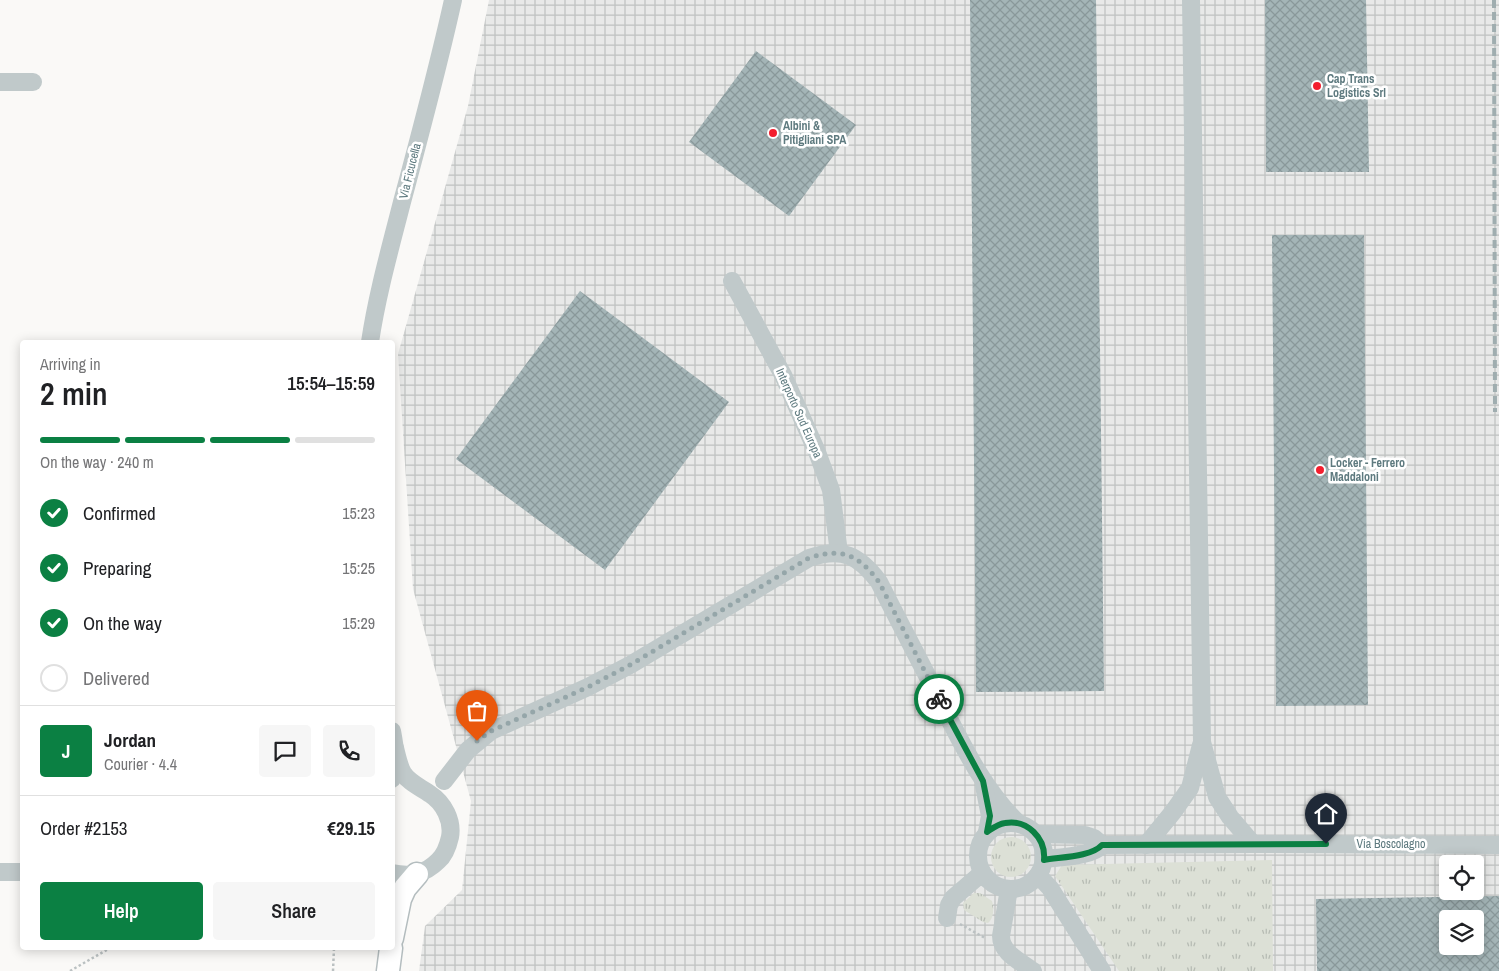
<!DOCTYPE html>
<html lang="en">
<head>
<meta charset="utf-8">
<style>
  :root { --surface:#fff; --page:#f6f6f6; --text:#202124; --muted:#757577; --line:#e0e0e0; --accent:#0b8043 }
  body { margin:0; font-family:"Archivo Narrow",sans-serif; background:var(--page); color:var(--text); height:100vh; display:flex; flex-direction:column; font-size:19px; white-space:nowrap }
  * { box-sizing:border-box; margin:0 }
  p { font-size:16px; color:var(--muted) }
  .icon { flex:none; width:28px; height:28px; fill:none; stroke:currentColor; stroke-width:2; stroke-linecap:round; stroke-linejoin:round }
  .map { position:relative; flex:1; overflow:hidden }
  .details { position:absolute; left:20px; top:340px; width:375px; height:610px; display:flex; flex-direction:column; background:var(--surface); border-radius:5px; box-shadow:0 2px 12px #0003 }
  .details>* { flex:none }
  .tools { position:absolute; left:1439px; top:855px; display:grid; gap:10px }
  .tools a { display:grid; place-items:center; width:45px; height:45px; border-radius:5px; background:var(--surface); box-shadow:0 2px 12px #0003; font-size:25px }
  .pin { position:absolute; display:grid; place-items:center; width:42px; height:42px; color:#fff; margin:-51px -21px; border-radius:50% 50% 50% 0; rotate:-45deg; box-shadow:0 0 5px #0007 }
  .pin .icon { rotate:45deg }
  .courier { position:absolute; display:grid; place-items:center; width:50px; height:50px; margin:-25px; border:4px solid #0b8043; border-radius:50%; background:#fff; color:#222; box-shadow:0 1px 6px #0007 }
  .overview em { font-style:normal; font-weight:600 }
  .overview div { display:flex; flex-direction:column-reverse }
  .overview { display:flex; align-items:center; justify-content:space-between; height:85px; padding:0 20px }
  h1 { font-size:32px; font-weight:600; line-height:38px }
  .bar { display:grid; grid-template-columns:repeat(4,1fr); gap:8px 5px; align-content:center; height:60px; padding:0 20px }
  .bar i { height:6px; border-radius:4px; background:var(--line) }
  .bar .active { background:var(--accent) }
  .bar p { grid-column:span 4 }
  .line { display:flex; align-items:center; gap:12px; padding:0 20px; border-top:1px solid var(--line) }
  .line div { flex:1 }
  .round { display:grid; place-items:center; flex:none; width:52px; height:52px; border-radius:5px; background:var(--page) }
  ol { padding:0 20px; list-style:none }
  li { display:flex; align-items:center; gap:15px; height:55px }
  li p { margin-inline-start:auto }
  li .icon { padding:5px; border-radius:50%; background:var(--accent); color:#fff; stroke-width:4 }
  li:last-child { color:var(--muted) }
  li i { width:28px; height:28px; border:2px solid var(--line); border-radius:50% }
  .action { display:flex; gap:10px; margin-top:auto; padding:10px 20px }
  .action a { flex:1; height:58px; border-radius:5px; background:var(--accent); color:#fff; font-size:20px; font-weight:600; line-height:58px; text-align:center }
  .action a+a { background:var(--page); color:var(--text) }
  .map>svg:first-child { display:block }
  .industrial { fill:url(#industrial-grid); fill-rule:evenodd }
  .grass { fill:url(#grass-tufts) }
  .building { fill:url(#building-cross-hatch); fill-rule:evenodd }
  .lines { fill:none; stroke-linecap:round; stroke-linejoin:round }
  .major-casing { stroke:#b4bdbf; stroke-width:25 }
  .path { stroke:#bbc1c2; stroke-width:2.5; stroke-dasharray:2.5 2.5; stroke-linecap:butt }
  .minor { stroke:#c0c9ca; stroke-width:18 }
  .major { stroke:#fff; stroke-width:22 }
  .rail { stroke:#9fadaf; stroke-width:4; stroke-dasharray:8 4; stroke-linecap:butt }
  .done { stroke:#95a6a9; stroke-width:5; stroke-dasharray:0 9 }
  .route { stroke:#0b8043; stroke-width:6 }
  .poi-dot { fill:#f31e2e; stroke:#fff; stroke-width:2 }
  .labels { text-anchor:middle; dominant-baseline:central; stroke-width:5; stroke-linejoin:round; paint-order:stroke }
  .poi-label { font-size:12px; font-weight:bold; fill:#5e7a7f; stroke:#fff; text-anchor:start }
  .street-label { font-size:12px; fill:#5e7a7f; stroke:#fff }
</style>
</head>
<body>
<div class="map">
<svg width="1499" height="971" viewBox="0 0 1499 971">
  <defs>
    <pattern id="industrial-grid" width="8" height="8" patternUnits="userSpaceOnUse" patternTransform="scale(1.25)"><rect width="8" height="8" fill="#e8e9e8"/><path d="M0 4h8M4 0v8" fill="none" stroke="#bfc2c1"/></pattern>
    <pattern id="grass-tufts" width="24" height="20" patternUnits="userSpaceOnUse" patternTransform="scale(1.25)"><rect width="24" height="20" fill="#dce0d6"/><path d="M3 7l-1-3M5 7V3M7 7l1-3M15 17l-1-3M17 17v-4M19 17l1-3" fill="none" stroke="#b6bbb3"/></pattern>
    <pattern id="building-cross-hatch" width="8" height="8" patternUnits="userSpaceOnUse" patternTransform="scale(1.25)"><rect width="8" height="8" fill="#a4b5b7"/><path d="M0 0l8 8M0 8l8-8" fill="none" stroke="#89989a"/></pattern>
  </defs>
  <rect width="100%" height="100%" fill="#faf9f7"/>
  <path class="industrial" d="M489,0H1499V971H419L425,926L462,890L471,801L413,589L398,354L468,106ZM1448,864H1475V891H1448ZM1448,919H1475V946H1448Z"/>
  <g class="grass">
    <circle cx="1011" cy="857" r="20"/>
    <polygon points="1272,860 1273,971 1119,971 1055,876 1062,865"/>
    <path d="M974,893H980L992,901C994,908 994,918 988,923L983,922L964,910L963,903Z"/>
  </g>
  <g class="building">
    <polygon points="970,0 1096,0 1104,691 976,692"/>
    <polygon points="1265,0 1366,0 1369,172 1266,172"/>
    <polygon points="756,51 856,125 789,216 689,142"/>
    <polygon points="1272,235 1364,235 1368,705 1276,706"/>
    <polygon points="580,291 729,402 605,570 456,459"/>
    <path d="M1499,896V971H1317L1316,899ZM1448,919H1475V946H1448Z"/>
  </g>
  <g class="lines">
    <g class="major-casing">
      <g id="major">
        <polyline points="392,938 400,899 405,888 417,874"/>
        <polyline points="388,971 391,948"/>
      </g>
    </g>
    <g class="path">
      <polyline points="960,924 985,938"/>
      <polyline points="70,971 110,948"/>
      <polyline points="333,971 334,948"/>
    </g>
    <g class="minor">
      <polyline points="1191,0 1202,742 1217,797 1230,817 1253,844"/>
      <polyline points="0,82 33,82"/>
      <polyline points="732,281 783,375 817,452 831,490 839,553"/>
      <path d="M370,342C377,295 390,249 402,202C420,135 438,68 453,0"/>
      <path d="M392,731C395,747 398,764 392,779"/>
      <path d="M444,781L468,750L491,731L588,687L630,665L809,558C842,547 859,555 879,582C899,622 920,661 940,701C962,744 983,789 1018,823"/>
      <polyline points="984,786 990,816 987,832"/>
      <circle cx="1011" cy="856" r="33"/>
      <polyline points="1036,834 1085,835 1094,838 1102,845 1253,844 1499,845"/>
      <polyline points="1146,845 1173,812 1190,788 1201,745"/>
      <path d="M1044,859C1060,857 1092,857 1102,845"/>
      <polyline points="0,872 22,872"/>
      <path d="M392,873C411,877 425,874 438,861C445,855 448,846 450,837C453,821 444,803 430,794C422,788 409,783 403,773C399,766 397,756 395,748"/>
      <polyline points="1038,875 1050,888 1102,971"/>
      <path d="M1009,889L1001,936C1001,953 1020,961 1033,971"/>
      <polyline points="947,918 949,905 953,898 982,873"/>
    </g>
    <use href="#major" class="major"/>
    <polyline class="rail" points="1494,0 1495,412"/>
  </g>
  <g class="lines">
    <path class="done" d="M477,741L491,731L588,687L630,665L809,558C842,547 859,555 879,582L939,699"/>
    <path class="route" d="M939,699L983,781L990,816L987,832C993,828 998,824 1005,823C1027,819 1046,838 1044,860C1060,857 1091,857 1102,845L1326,844"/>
  </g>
  <g class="poi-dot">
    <circle cx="1317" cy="86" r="5"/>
    <circle cx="773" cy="133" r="5"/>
    <circle cx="1320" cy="470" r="5"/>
  </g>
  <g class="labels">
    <g class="poi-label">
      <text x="1327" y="79">Cap Trans<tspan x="1327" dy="14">Logistics Srl</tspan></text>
      <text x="783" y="126">Albini &amp;<tspan x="783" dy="14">Pitigliani SPA</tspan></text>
      <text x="1330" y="463">Locker - Ferrero<tspan x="1330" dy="14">Maddaloni</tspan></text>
    </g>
    <g class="street-label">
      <text transform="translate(410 171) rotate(-76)">Via Ficucella</text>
      <text transform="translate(799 413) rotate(66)">Interporto Sud Europa</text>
      <text x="1391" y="844">Via Boscolagno</text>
    </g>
  </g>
</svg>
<div class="tools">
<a><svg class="icon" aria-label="locate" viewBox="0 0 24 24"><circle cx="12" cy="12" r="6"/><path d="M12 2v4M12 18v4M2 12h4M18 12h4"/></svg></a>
<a><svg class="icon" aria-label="layers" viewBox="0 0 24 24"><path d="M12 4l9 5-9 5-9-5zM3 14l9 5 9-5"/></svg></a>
</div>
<div class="pin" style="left:477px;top:741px;background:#ea580c"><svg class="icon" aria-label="bag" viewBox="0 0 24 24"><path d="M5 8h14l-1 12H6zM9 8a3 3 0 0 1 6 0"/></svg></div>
<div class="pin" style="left:1326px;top:844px;background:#1f2937"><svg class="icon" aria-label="home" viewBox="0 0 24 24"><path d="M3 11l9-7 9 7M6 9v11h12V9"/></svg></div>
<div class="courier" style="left:939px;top:699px"><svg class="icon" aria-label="bike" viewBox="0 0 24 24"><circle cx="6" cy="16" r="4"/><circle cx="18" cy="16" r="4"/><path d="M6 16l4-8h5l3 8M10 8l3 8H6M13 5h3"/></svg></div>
<section class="details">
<div class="overview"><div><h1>2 min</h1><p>Arriving in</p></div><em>15:54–15:59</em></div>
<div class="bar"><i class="active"></i><i class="active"></i><i class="active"></i><i></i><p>On the way · 240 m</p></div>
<ol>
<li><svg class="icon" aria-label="check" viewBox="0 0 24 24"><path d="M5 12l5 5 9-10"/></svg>Confirmed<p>15:23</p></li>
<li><svg class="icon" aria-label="check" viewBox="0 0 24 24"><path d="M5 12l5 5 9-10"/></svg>Preparing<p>15:25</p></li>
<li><svg class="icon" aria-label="check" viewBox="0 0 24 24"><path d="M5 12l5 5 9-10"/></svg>On the way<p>15:29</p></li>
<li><i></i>Delivered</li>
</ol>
<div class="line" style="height:90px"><b class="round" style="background:var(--accent);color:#fff">J</b><div><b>Jordan</b><p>Courier · 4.4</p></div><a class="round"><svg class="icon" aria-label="chat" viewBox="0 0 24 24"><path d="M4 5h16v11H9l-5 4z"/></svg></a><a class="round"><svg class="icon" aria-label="phone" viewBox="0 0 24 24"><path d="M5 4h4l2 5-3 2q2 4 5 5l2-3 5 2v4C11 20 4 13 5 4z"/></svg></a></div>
<div class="line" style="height:65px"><div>Order #2153</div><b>€29.15</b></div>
<div class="action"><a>Help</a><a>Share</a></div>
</section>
</div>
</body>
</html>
